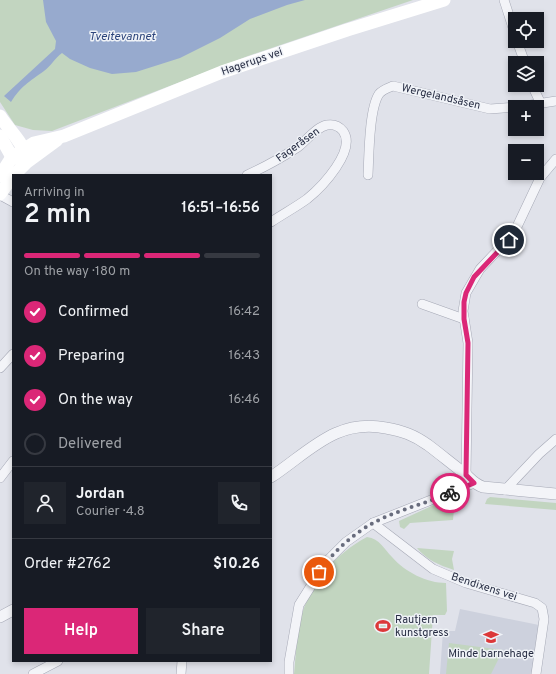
<!DOCTYPE html>
<html lang="en">
<head>
<meta charset="utf-8">
<style>
  :root { --surface:#171b24; --page:#20242c; --text:#f1f3f6; --muted:#9ea1a6; --line:#363941; --accent:#db2777 }
  body { margin:0; font-family:Overpass,sans-serif; background:var(--page); color:var(--text); height:100vh; display:flex; flex-direction:column; font-size:15px; white-space:nowrap }
  * { box-sizing:border-box; margin:0 }
  p { font-size:13px; color:var(--muted) }
  .icon { flex:none; width:22px; height:22px; fill:none; stroke:currentColor; stroke-width:2; stroke-linecap:round; stroke-linejoin:round }
  .map { position:relative; flex:1; overflow:hidden }
  .panel { position:absolute; left:12px; top:174px; width:260px; height:488px; display:flex; flex-direction:column; background:var(--surface); border-radius:0px; box-shadow:0 2px 6px #0003 }
  .panel>* { flex:none }
  .controls { position:absolute; left:508px; top:12px; display:grid; gap:8px }
  .controls a { display:grid; place-items:center; width:36px; height:36px; border-radius:0px; background:var(--surface); box-shadow:0 2px 6px #0003; font-size:20px }
  .pin { position:absolute; display:grid; place-items:center; width:34px; height:34px; color:#fff; margin:-17px; border:2px solid #fff; border-radius:50%; box-shadow:0 1px 4px #0007 }
  .courier { position:absolute; display:grid; place-items:center; width:40px; height:40px; margin:-20px; border:3px solid #db2777; border-radius:50%; background:#fff; color:#222; box-shadow:0 1px 5px #0007 }
  .summary em { font-style:normal; font-weight:600 }
  .summary div { display:flex; flex-direction:column-reverse }
  .summary { display:flex; align-items:center; justify-content:space-between; height:68px; padding:0 12px }
  h1 { font-size:26px; font-weight:600; line-height:30px }
  .bar { display:grid; grid-template-columns:repeat(4,1fr); gap:6px 4px; align-content:center; height:48px; padding:0 12px }
  .bar i { height:5px; border-radius:3px; background:var(--line) }
  .bar .active { background:var(--accent) }
  .bar p { grid-column:span 4 }
  .line { display:flex; align-items:center; gap:10px; padding:0 12px; border-top:1px solid var(--line) }
  .line div { flex:1 }
  .round { display:grid; place-items:center; flex:none; width:42px; height:42px; border-radius:0px; background:var(--page) }
  ol { padding:0 12px; list-style:none }
  li { display:flex; align-items:center; gap:12px; height:44px }
  li p { margin-inline-start:auto }
  li .icon { padding:4px; border-radius:50%; background:var(--accent); color:#fff; stroke-width:4 }
  li:last-child { color:var(--muted) }
  li i { width:22px; height:22px; border:2px solid var(--line); border-radius:50% }
  .cta { display:flex; gap:8px; margin-top:auto; padding:8px 12px }
  .cta a { flex:1; height:46px; border-radius:0px; background:var(--accent); color:#fff; font-size:16px; font-weight:600; line-height:46px; text-align:center }
  .cta a+a { background:var(--page); color:var(--text) }
  .map>svg:first-child { display:block }
  .built { fill:#cdd1dd }
  .green { fill:#c2d5c0 }
  .water { fill:#97aace }
  .lines { fill:none; stroke-linecap:round; stroke-linejoin:round }
  .minor-casing { stroke:#a5a8b5; stroke-width:10 }
  .tertiary-casing { stroke:#a5a8b5; stroke-width:12 }
  .minor { stroke:#f3f4f8; stroke-width:9 }
  .tertiary { stroke:#f3f4f8; stroke-width:11 }
  .secondary { stroke:#fff; stroke-width:13 }
  .done { stroke:#686c7d; stroke-width:4; stroke-dasharray:0 7.2 }
  .route { stroke:#db2777; stroke-width:5 }
  .labels { text-anchor:middle; dominant-baseline:central; stroke-width:3; stroke-linejoin:round; paint-order:stroke }
  .street-label { font-size:11px; fill:#272d43; stroke:#eff2f7 }
  .poi-label { font-size:11px; fill:#272d43; stroke:#eff2f7; text-anchor:start }
  .water-label { font-size:12px; font-style:italic; fill:#2c447b; stroke:#eff2f7 }
</style>
</head>
<body>
<div class="map">
<svg width="556" height="674" viewBox="0 0 556 674">
  <rect width="100%" height="100%" fill="#e0e2ea"/>
  <polygon class="built" points="460,609 539,625 537,658 531,674 440,674 443,631 455,631"/>
  <g class="green">
    <polygon points="0,0 413,0 248,56 52,131 33,130 15,125 0,102"/>
    <polygon points="490,497 556,503 556,510 485,504 487,499"/>
    <polygon points="449,498 454,509 453,520 410,523 404,529 400,527 399,521"/>
    <path d="M367,537C380,539 384,549 392,557C405,572 427,583 446,583L447,611L445,615H433L429,674H294C296,656 296,636 301,618C310,583 335,554 367,537Z"/>
    <path d="M417,548L454,551L452,559L454,570C439,565 427,560 417,548Z"/>
    <polygon points="449,643 503,650 491,674 446,674"/>
  </g>
  <path class="water" d="M43,0H305L287,5L250,19L220,38L180,58L136,72L112,74L90,68L70,59L62,53C55,58 51,66 44,71C29,82 21,86 11,102L4,96L55,49L56,41L46,22Z"/>
  <g class="lines">
    <g class="minor-casing">
      <g id="minor">
        <polyline points="504,0 515,34"/>
        <polyline points="517,41 525,63"/>
        <polyline points="532,85 541,104"/>
        <polyline points="518,107 556,101"/>
        <path d="M247,175C265,167 281,158 298,147C306,141 316,127 327,125C333,124 339,126 343,131C357,150 322,187 307,199C296,207 283,214 271,222"/>
        <path d="M368,175C369,156 369,109 379,94C382,90 388,88 393,86L490,109L515,107"/>
        <polyline points="0,195 13,202"/>
        <polyline points="422,304 464,319"/>
        <polyline points="0,368 13,354"/>
        <polyline points="466,475 468,343 463,311 466,293 480,269 514,233 540,178 556,159"/>
        <polyline points="0,478 13,461"/>
        <polyline points="505,490 539,454 556,439"/>
        <polyline points="373,523 433,569 466,583 535,603 542,608 544,619 536,674"/>
        <polyline points="33,674 58,661"/>
        <polyline points="181,674 182,661"/>
        <polyline points="289,674 289,662 299,605 326,562 346,542 373,523 474,483"/>
      </g>
    </g>
    <g class="tertiary-casing">
      <g id="tertiary">
        <path d="M271,477C309,452 336,418 386,428C403,431 414,435 428,445C440,454 452,464 464,473C471,479 474,484 483,487L556,494"/>
        <polyline points="0,617 13,610"/>
      </g>
    </g>
    <use href="#minor" class="minor"/>
    <use href="#tertiary" class="tertiary"/>
    <g class="secondary">
      <path d="M0,116C8,129 23,142 26,156"/>
      <polyline points="0,136 12,157 19,159"/>
      <polyline points="14,175 27,162 57,140"/>
      <polyline points="0,176 12,157 34,143 64,136 222,72 347,30 444,0"/>
      <polyline points="0,194 13,176"/>
    </g>
  </g>
  <g class="lines">
    <path class="done" d="M319,572C332,553 353,534 373,523C397,510 425,504 450,493"/>
    <polyline class="route" points="450,493 474,483 466,475 468,343 464,319 464,302 466,293 474,277 509,240"/>
  </g>
  <defs>
    <g id="stadium-bare" transform="scale(1.2)"><path d="M0-5a6.5 5 0 1 0 0 10a6.5 5 0 1 0 0-10ZM-3.5-1.8h7v3.6h-7Z" fill="#dc3839" stroke="#eff2f7" stroke-width="2.5" paint-order="stroke"/></g>
    <g id="school-bare" transform="scale(1.2)"><path d="M0-5L7-2L0 1L-7-2ZM-4 1L0 2.5L4 1V4Q0 6-4 4Z" fill="#dc3839" stroke="#eff2f7" stroke-width="2.5" paint-order="stroke"/></g>
  </defs>
  <g fill-rule="evenodd">
    <use href="#stadium-bare" x="383" y="626"/>
    <use href="#school-bare" x="491" y="637"/>
  </g>
  <g class="labels">
    <g class="street-label">
      <text transform="translate(252 62) rotate(-19)">Hagerups vei</text>
      <text transform="translate(441 97) rotate(13)">Wergelandsåsen</text>
      <text transform="translate(298 145) rotate(-36)">Fageråsen</text>
      <text transform="translate(484 587) rotate(18)">Bendixens vei</text>
    </g>
    <g class="poi-label">
      <text x="395" y="620">Rautjern<tspan x="395" dy="13">kunstgress</tspan></text>
      <text x="491" y="654" text-anchor="middle">Minde barnehage</text>
    </g>
    <g class="water-label">
      <text x="122" y="37">Tveitevannet</text>
    </g>
  </g>
</svg>
<div class="controls">
<a><svg class="icon" aria-label="locate" viewBox="0 0 24 24"><circle cx="12" cy="12" r="6"/><path d="M12 2v4M12 18v4M2 12h4M18 12h4"/></svg></a>
<a><svg class="icon" aria-label="layers" viewBox="0 0 24 24"><path d="M12 4l9 5-9 5-9-5zM3 14l9 5 9-5"/></svg></a>
<a>+</a>
<a>−</a>
</div>
<div class="pin" style="left:319px;top:572px;background:#ea580c"><svg class="icon" aria-label="bag" viewBox="0 0 24 24"><path d="M5 8h14l-1 12H6zM9 8a3 3 0 0 1 6 0"/></svg></div>
<div class="pin" style="left:509px;top:240px;background:#1f2937"><svg class="icon" aria-label="home" viewBox="0 0 24 24"><path d="M3 11l9-7 9 7M6 9v11h12V9"/></svg></div>
<div class="courier" style="left:450px;top:493px"><svg class="icon" aria-label="bike" viewBox="0 0 24 24"><circle cx="6" cy="16" r="4"/><circle cx="18" cy="16" r="4"/><path d="M6 16l4-8h5l3 8M10 8l3 8H6M13 5h3"/></svg></div>
<section class="panel">
<div class="summary"><div><h1>2 min</h1><p>Arriving in</p></div><em>16:51–16:56</em></div>
<div class="bar"><i class="active"></i><i class="active"></i><i class="active"></i><i></i><p>On the way · 180 m</p></div>
<ol>
<li><svg class="icon" aria-label="check" viewBox="0 0 24 24"><path d="M5 12l5 5 9-10"/></svg>Confirmed<p>16:42</p></li>
<li><svg class="icon" aria-label="check" viewBox="0 0 24 24"><path d="M5 12l5 5 9-10"/></svg>Preparing<p>16:43</p></li>
<li><svg class="icon" aria-label="check" viewBox="0 0 24 24"><path d="M5 12l5 5 9-10"/></svg>On the way<p>16:46</p></li>
<li><i></i>Delivered</li>
</ol>
<div class="line" style="height:72px"><a class="round"><svg class="icon" aria-label="person" viewBox="0 0 24 24"><circle cx="12" cy="8" r="4"/><path d="M4 21q1-7 8-7t8 7"/></svg></a><div><b>Jordan</b><p>Courier · 4.8</p></div><a class="round"><svg class="icon" aria-label="phone" viewBox="0 0 24 24"><path d="M5 4h4l2 5-3 2q2 4 5 5l2-3 5 2v4C11 20 4 13 5 4z"/></svg></a></div>
<div class="line" style="height:52px"><div>Order #2762</div><b>$10.26</b></div>
<div class="cta"><a>Help</a><a>Share</a></div>
</section>
</div>
</body>
</html>
